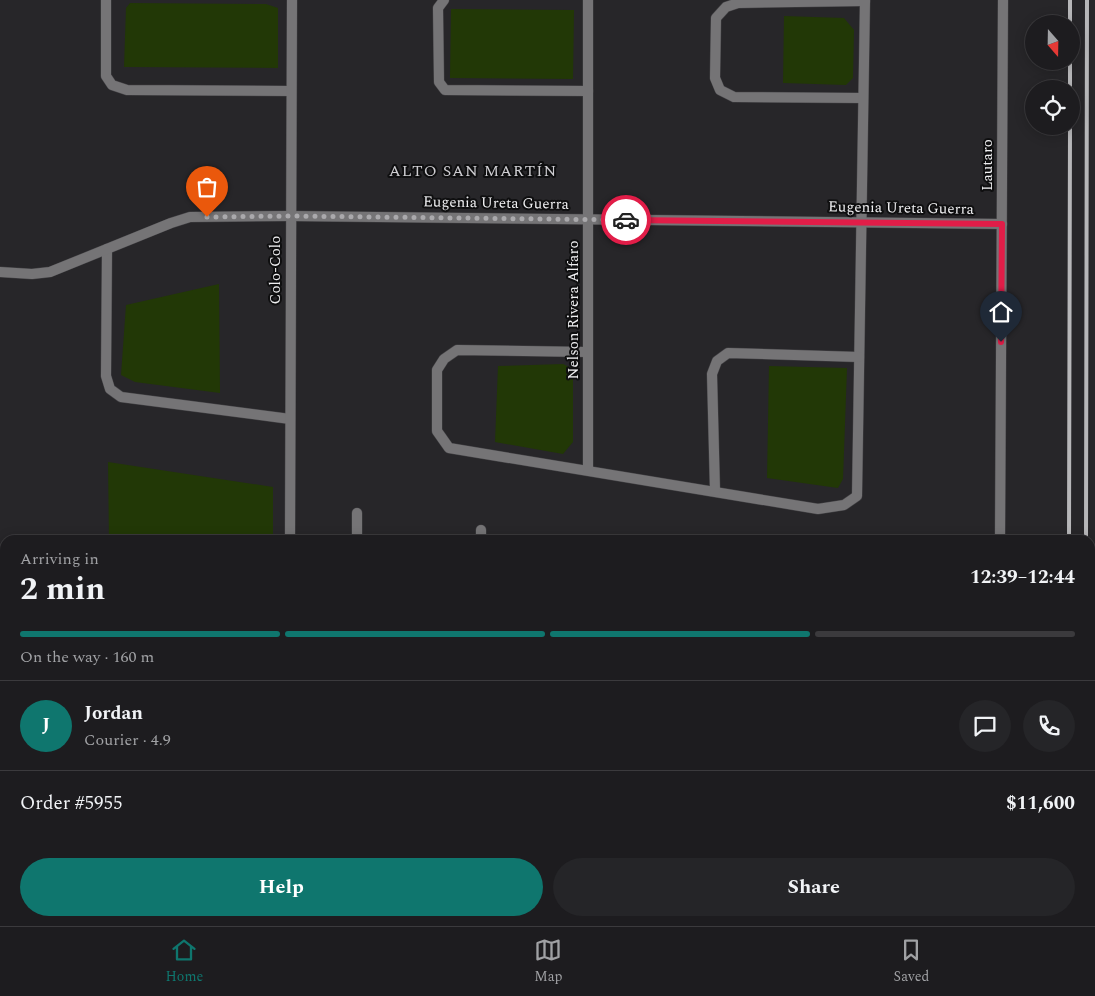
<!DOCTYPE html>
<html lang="en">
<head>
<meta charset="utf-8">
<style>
  :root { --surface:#1d1c1f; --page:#252528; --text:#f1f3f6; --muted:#a0a1a4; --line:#3b3a3d; --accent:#0f766e }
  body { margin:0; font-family:Spectral,serif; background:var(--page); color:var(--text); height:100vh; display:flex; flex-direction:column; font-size:19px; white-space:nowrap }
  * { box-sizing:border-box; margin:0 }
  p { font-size:16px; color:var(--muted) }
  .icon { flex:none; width:28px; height:28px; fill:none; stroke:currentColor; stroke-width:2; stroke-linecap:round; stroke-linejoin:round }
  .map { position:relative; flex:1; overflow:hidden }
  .details { position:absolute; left:0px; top:535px; width:1095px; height:391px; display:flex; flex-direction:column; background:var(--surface); border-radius:15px 15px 0 0; box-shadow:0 2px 12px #0003,0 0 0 1px var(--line) }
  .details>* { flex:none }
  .needle { width:32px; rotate:160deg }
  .fabs { position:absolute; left:1025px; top:15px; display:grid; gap:10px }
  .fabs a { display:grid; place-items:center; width:55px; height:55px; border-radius:50%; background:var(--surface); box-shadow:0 2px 12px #0003,0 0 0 1px var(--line); font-size:25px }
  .pin { position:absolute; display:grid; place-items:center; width:42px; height:42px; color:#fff; margin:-51px -21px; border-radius:50% 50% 50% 0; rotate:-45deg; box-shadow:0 0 5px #0007 }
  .pin .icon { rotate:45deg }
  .courier { position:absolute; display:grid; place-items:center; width:50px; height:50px; margin:-25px; border:4px solid #e11d48; border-radius:50%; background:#fff; color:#222; box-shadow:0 1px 6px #0007 }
  .summary em { font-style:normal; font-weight:700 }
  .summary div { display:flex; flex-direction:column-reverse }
  .summary { display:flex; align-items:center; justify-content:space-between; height:85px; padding:0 20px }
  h1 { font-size:32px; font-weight:700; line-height:38px }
  .bar { display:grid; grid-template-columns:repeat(4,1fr); gap:8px 5px; align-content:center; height:60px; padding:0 20px }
  .bar i { height:6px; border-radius:4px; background:var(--line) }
  .bar .on { background:var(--accent) }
  .bar p { grid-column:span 4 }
  .line { display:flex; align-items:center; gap:12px; padding:0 20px; border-top:1px solid var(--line) }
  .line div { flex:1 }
  .round { display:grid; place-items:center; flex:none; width:52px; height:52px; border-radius:26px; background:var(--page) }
  .button { display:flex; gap:10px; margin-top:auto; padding:10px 20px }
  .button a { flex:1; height:58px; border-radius:30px; background:var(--accent); color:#fff; font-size:20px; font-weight:700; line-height:58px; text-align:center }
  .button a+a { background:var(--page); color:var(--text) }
  .tabs { display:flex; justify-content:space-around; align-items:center; height:70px; border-top:1px solid var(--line); background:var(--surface); font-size:14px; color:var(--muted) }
  .tabs a { display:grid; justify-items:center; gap:2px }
  .tabs .on { color:var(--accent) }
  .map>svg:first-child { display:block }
  .green { fill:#223806 }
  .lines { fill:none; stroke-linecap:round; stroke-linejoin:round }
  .minor-casing { stroke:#434245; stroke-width:11 }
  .minor { stroke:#757476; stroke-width:10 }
  .rail { stroke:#b7b7b9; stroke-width:4 }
  .done { stroke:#aaa9ac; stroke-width:5; stroke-dasharray:0 9 }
  .route { stroke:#e11d48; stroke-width:6 }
  .labels { text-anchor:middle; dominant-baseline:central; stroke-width:4; stroke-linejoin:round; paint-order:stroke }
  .street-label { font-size:15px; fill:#f0f0f2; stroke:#0f0f10 }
  .neighbourhood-label { font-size:16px; letter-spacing:1px; fill:#cecdd1; stroke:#0f0f10 }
</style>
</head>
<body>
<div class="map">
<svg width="1095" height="926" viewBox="0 0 1095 926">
  <rect width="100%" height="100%" fill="#272629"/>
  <g class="green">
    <polygon points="130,3 266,4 278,8 278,68 124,67 126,8"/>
    <polygon points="451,9 574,10 573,79 450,78"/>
    <polygon points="784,16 844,18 854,30 853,78 846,85 783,83"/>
    <polygon points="219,284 220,393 135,382 121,375 126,305"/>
    <polygon points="563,364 573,369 573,442 563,454 495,442 498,366"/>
    <polygon points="769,366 847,368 843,479 838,488 767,478"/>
    <polygon points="108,462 273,487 273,540 109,540"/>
    <polygon points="0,818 5,820 5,921 185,921 184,925 0,926"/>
    <polygon points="720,921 847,921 847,926 730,926"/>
  </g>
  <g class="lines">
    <g class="minor-casing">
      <g id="minor">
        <polyline points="106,0 106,76 112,85 127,90 291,91"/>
        <polyline points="444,0 438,8 439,82 445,90 588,91"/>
        <polyline points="863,98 734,97 720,90 715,78 716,18 726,7 738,3 865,1"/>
        <polyline points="107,249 106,376 110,389 121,397 290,419"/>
        <polyline points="0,272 32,274 50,272 171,223 190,217 290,216 1002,224"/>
        <polyline points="587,352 457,350 444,359 437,370 437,431 449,448 818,509 844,505 857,496 865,0"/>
        <polyline points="588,470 588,0"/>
        <polyline points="715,491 712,374 717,361 728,353 859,357"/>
        <polyline points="357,513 357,540"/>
        <polyline points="481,530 481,540"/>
        <polyline points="290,540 292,0"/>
        <polyline points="1000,540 1003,0"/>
        <polyline points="0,560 5,562"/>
        <polyline points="0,607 5,610"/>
        <polyline points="0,802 5,804"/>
        <polyline points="249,921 259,926"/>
        <polyline points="573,921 582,926"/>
        <polyline points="681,921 692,926"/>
        <polyline points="864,921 864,926"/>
        <polyline points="207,926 209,921"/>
        <polyline points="333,926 333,921"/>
        <polyline points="997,926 997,921"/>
      </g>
    </g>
    <use href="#minor" class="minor"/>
    <g class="rail">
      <polyline points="1070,24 1070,0"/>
      <polyline points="1070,89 1070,61"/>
      <polyline points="1069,540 1070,126"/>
      <polyline points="1086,540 1087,0"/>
      <polyline points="1067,926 1067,921"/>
      <polyline points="1086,926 1086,921"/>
    </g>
  </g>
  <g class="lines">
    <polyline class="done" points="207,217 290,216 626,220"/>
    <polyline class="route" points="626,220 1002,224 1001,342"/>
  </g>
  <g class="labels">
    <g class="street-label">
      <text transform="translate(987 165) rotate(-90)">Lautaro</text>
      <text transform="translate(496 203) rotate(1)">Eugenia Ureta Guerra</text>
      <text transform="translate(901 208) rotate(1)">Eugenia Ureta Guerra</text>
      <text transform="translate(275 270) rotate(-90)">Colo-Colo</text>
      <text transform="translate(573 310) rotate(-90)">Nelson Rivera Alfaro</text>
    </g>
    <g class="neighbourhood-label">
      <text x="473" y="171">ALTO SAN MARTÍN</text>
    </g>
  </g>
</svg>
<div class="fabs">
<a><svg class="needle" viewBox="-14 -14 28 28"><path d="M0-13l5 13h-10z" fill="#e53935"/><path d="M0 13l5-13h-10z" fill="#a0a1a4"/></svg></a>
<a><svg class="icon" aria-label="locate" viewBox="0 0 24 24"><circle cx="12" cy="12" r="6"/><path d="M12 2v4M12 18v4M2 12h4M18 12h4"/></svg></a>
</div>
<div class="pin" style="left:207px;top:217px;background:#ea580c"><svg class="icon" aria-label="bag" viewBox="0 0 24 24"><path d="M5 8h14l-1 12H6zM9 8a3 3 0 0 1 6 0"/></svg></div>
<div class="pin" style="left:1001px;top:342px;background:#1f2937"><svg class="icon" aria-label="home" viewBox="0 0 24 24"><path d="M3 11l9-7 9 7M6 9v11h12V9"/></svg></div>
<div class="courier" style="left:626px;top:220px"><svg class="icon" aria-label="car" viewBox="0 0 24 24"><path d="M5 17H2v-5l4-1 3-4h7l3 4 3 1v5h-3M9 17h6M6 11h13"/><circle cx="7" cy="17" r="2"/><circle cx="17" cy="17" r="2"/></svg></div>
<section class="details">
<div class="summary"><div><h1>2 min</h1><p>Arriving in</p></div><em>12:39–12:44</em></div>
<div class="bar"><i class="on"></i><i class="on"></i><i class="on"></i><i></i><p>On the way · 160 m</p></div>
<div class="line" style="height:90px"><b class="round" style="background:var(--accent);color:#fff">J</b><div><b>Jordan</b><p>Courier · 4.9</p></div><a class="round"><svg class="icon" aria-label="chat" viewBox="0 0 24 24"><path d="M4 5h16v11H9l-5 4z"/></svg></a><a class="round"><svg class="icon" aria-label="phone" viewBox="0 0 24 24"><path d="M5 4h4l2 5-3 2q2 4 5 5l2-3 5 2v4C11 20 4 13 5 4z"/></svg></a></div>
<div class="line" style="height:65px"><div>Order #5955</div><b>$11,600</b></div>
<div class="button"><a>Help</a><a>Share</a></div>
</section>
</div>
<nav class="tabs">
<a class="on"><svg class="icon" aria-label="home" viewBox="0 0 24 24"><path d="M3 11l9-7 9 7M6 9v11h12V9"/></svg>Home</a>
<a><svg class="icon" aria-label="map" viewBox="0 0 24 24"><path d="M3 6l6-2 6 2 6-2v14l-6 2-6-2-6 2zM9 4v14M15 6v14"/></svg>Map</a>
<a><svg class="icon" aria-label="saved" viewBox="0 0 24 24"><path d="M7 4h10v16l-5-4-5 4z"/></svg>Saved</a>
</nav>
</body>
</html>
